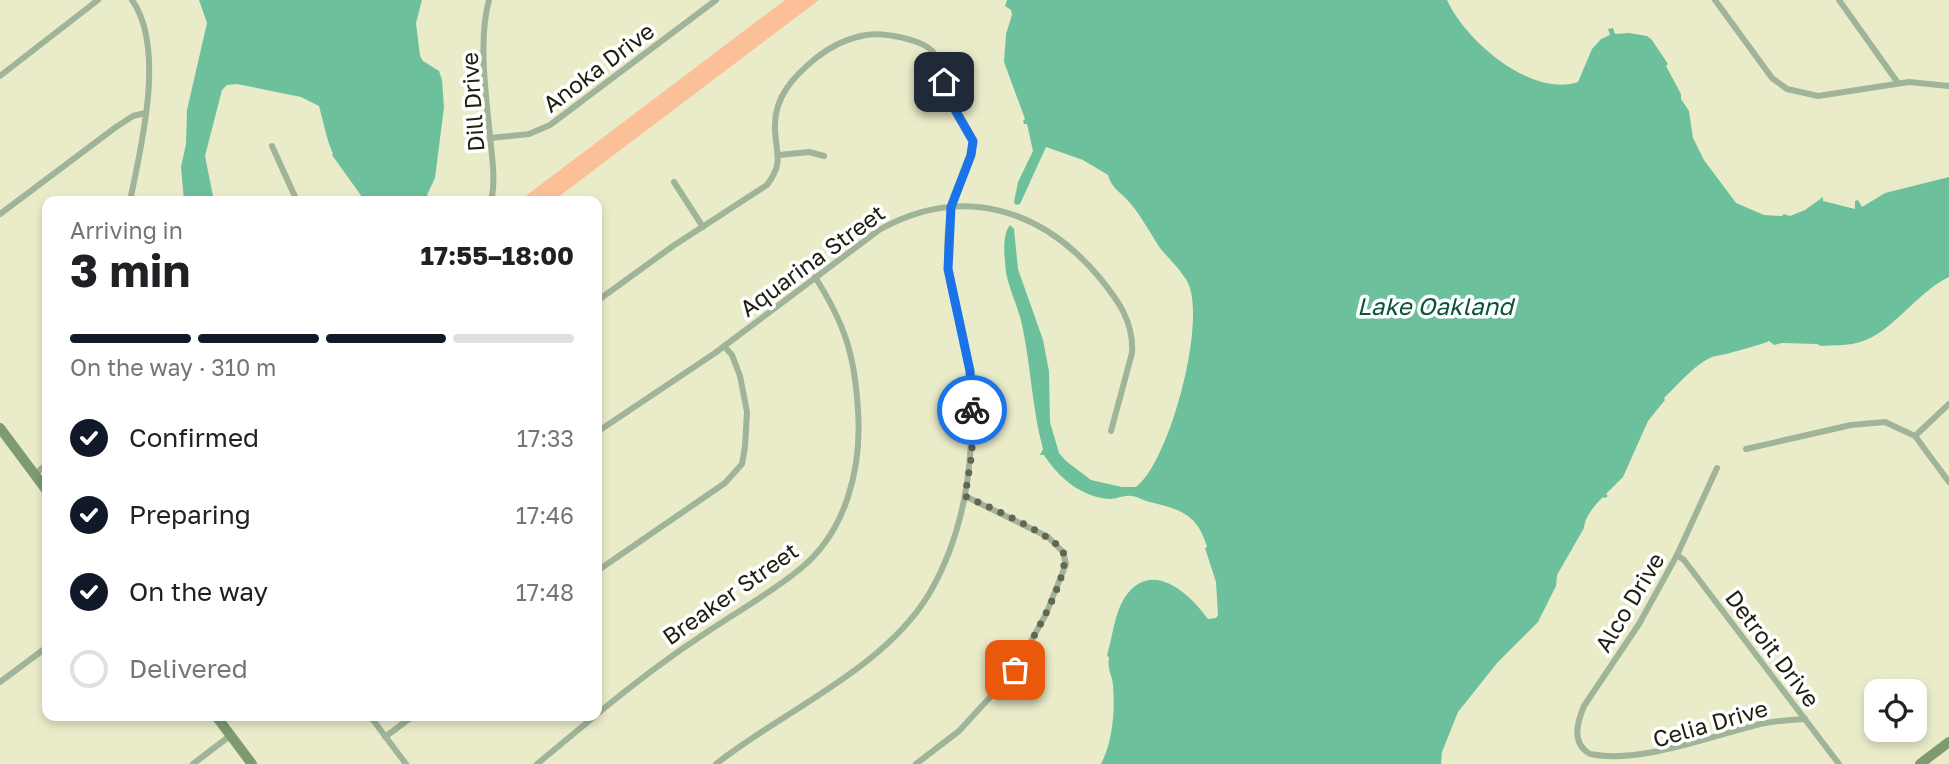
<!DOCTYPE html>
<html lang="en">
<head>
<meta charset="utf-8">
<style>
  :root { --surface:#fff; --page:#f2f2f2; --text:#202124; --muted:#757577; --line:#e0e0e0; --accent:#111827 }
  body { margin:0; font-family:"Golos Text",sans-serif; background:var(--page); color:var(--text); height:100vh; display:flex; flex-direction:column; font-size:26px; white-space:nowrap }
  * { box-sizing:border-box; margin:0 }
  p { font-size:23px; color:var(--muted) }
  .icon { flex:none; width:38px; height:38px; fill:none; stroke:currentColor; stroke-width:2; stroke-linecap:round; stroke-linejoin:round }
  .map { position:relative; flex:1; overflow:hidden }
  .drawer { position:absolute; left:42px; top:196px; width:560px; height:525px; display:flex; flex-direction:column; background:var(--surface); border-radius:14px; box-shadow:0 4px 10px #0003 }
  .drawer>* { flex:none }
  .controls { position:absolute; left:1864px; top:679px; display:grid; gap:14px }
  .controls a { display:grid; place-items:center; width:63px; height:63px; border-radius:14px; background:var(--surface); box-shadow:0 4px 10px #0003; font-size:35px }
  .pin { position:absolute; display:grid; place-items:center; width:60px; height:60px; color:#fff; margin:-30px; border-radius:14px; box-shadow:0 4px 10px #0006 }
  .courier { position:absolute; display:grid; place-items:center; width:70px; height:70px; margin:-35px; border:5px solid #1a73e8; border-radius:50%; background:#fff; color:#222; box-shadow:0 2px 9px #0007 }
  .overview em { font-style:normal; font-weight:700 }
  .overview div { display:flex; flex-direction:column-reverse }
  .overview { display:flex; align-items:center; justify-content:space-between; height:119px; padding:0 28px }
  h1 { font-size:46px; font-weight:700; line-height:52px }
  .bar { display:grid; grid-template-columns:repeat(4,1fr); gap:10px 7px; align-content:center; height:84px; padding:0 28px }
  .bar i { height:9px; border-radius:5px; background:var(--line) }
  .bar .active { background:var(--accent) }
  .bar p { grid-column:span 4 }
  ol { padding:0 28px; list-style:none }
  li { display:flex; align-items:center; gap:21px; height:77px }
  li p { margin-inline-start:auto }
  li .icon { padding:7px; border-radius:50%; background:var(--accent); color:#fff; stroke-width:4 }
  li:last-child { color:var(--muted) }
  li i { width:38px; height:38px; border:4px solid var(--line); border-radius:50% }
  .map>svg:first-child { display:block }
  .green { fill:#fcc098 }
  .water { fill:#6cc19c }
  .lines { fill:none; stroke-linecap:round; stroke-linejoin:round }
  .street { stroke:#a0b499; stroke-width:6 }
  .secondary { stroke:#7d9a71; stroke-width:10 }
  .done { stroke:#656651; stroke-width:7; stroke-dasharray:0 12.6 }
  .route { stroke:#1a73e8; stroke-width:9 }
  .labels { text-anchor:middle; dominant-baseline:central; stroke-width:7; stroke-linejoin:round; paint-order:stroke }
  .street-label { font-size:23px; fill:#1e1e11; stroke:#fff }
  .water-label { font-size:24px; font-style:italic; fill:#0d533a; stroke:#fff }
</style>
</head>
<body>
<div class="map">
<svg width="1949" height="764" viewBox="0 0 1949 764">
  <rect width="100%" height="100%" fill="#eaecc9"/>
  <polygon class="green" points="785,0 819,0 553,201 519,201"/>
  <g class="water">
    <polygon points="199,0 422,0 416,23 420,56 423,61 439,71 442,80 444,107 435,178 427,195 432,201 365,201 332,155 333,154 328,141 319,106 301,97 237,84 227,85 222,90 205,156 214,201 184,201 181,167 186,144 187,110 207,23"/>
    <path d="M1007,0H1447C1465,40 1531,98 1578,82L1592,49L1601,39L1610,35L1608,29L1613,28L1615,34L1629,33L1647,36L1652,40L1668,64L1666,66L1681,94V99L1689,111L1693,138L1704,160L1736,203L1764,215L1782,216L1784,214L1790,216L1805,210L1823,197V201L1855,209V201L1858,200L1862,207L1885,193L1949,177V277C1918,291 1891,334 1860,342C1848,346 1833,345 1821,346L1817,344L1782,343L1774,345L1769,341C1764,344 1724,355 1716,356C1699,359 1677,386 1664,398L1665,400L1648,421L1623,477L1606,494L1608,496L1605,498L1603,497C1595,505 1585,516 1584,528L1557,575L1556,586L1538,622L1497,663L1458,712L1442,752L1441,764H1101C1113,741 1115,711 1113,685C1112,675 1107,669 1109,658L1107,655C1113,636 1114,614 1125,597C1152,558 1190,594 1208,619L1216,618L1218,615L1216,582L1205,548L1207,547C1197,512 1178,509 1146,501C1141,499 1136,496 1131,496C1125,495 1116,499 1110,499C1081,497 1059,478 1044,455H1040L1043,449C1032,409 1031,366 1022,325C1018,304 1005,283 1005,261C1004,252 1003,233 1010,225L1014,229L1018,269L1043,340L1049,371L1050,422L1059,453L1066,461L1091,480L1122,487H1136C1170,462 1208,318 1187,281C1180,269 1169,259 1160,248C1150,233 1142,217 1130,203C1122,193 1111,188 1108,175L1083,160L1046,147L1020,204L1016,205L1014,202L1018,182L1033,151L1027,124H1024L1023,121L1025,119L1004,62L1006,34L1012,15L1011,10L1005,6Z"/>
  </g>
  <g class="lines">
    <g class="street">
      <path d="M489,0C478,40 486,95 490,136C492,158 496,180 491,201"/>
      <polyline points="1715,0 1772,78 1787,89 1818,96 1909,82 1949,86"/>
      <polyline points="1839,0 1898,83"/>
      <polyline points="0,76 98,0"/>
      <polyline points="490,138 529,134 550,125 716,0"/>
      <polyline points="272,146 297,201"/>
      <polyline points="779,155 809,152 824,156"/>
      <polyline points="674,182 703,227"/>
      <path d="M130,201C141,147 166,48 132,0"/>
      <polyline points="0,214 116,127 133,116 145,113"/>
      <path d="M597,301L673,246L767,185C785,161 775,153 775,127C774,97 794,76 816,58C830,47 848,38 866,35C883,32 923,39 934,53C945,67 942,85 949,100C956,112 972,130 972,144C972,161 961,176 956,191C948,215 946,244 948,269C951,302 963,335 969,367C971,378 971,390 971,401C974,467 963,536 929,594C884,669 783,711 716,764"/>
      <path d="M597,432L715,353L879,230C961,184 1041,208 1099,277C1118,300 1134,322 1132,353L1111,431"/>
      <polyline points="1915,436 1949,404"/>
      <polyline points="1746,449 1851,425 1885,422 1915,436 1949,482"/>
      <path d="M1717,468L1677,555L1639,624L1584,706C1577,723 1571,743 1590,754C1638,764 1710,737 1756,725C1772,721 1788,720 1805,719"/>
      <polyline points="35,474 47,464"/>
      <polyline points="1677,555 1684,560 1839,764"/>
      <polyline points="597,571 725,483 742,464 745,447 747,412 740,376 732,355 724,346"/>
      <polyline points="0,682 47,647"/>
      <path d="M597,714C632,685 669,657 707,632C738,611 771,593 800,569C846,532 862,468 858,411C855,356 845,324 815,277"/>
      <polyline points="370,716 406,764"/>
      <polyline points="385,737 413,716"/>
      <polyline points="193,764 231,735"/>
      <polyline points="537,764 595,716"/>
      <polyline points="916,764 959,731 1015,670 1046,614 1066,564 1063,552 1048,537 965,496"/>
    </g>
    <g class="secondary">
      <polyline points="0,428 47,491"/>
      <polyline points="216,716 252,764"/>
      <polyline points="1920,764 1949,742"/>
    </g>
  </g>
  <g class="lines">
    <path class="done" d="M972,410V453L965,496C984,505 1055,535 1063,552C1073,573 1027,648 1015,670"/>
    <polyline class="route" points="944,82 947,96 973,141 971,155 951,207 948,269 970,371 972,410"/>
  </g>
  <g class="labels">
    <g class="street-label">
      <text transform="translate(598 67) rotate(-37)">Anoka Drive</text>
      <text transform="translate(472 102) rotate(-94)">Dill Drive</text>
      <text transform="translate(812 260) rotate(-36)">Aquarina Street</text>
      <text transform="translate(730 593) rotate(-35)">Breaker Street</text>
      <text transform="translate(1629 602) rotate(-59)">Alco Drive</text>
      <text transform="translate(1773 648) rotate(53)">Detroit Drive</text>
      <text transform="translate(1710 723) rotate(-16)">Celia Drive</text>
    </g>
    <g class="water-label">
      <text x="1435" y="305">Lake Oakland</text>
    </g>
  </g>
</svg>
<div class="controls">
<a><svg class="icon" aria-label="locate" viewBox="0 0 24 24"><circle cx="12" cy="12" r="6"/><path d="M12 2v4M12 18v4M2 12h4M18 12h4"/></svg></a>
</div>
<div class="pin" style="left:1015px;top:670px;background:#ea580c"><svg class="icon" aria-label="bag" viewBox="0 0 24 24"><path d="M5 8h14l-1 12H6zM9 8a3 3 0 0 1 6 0"/></svg></div>
<div class="pin" style="left:944px;top:82px;background:#1f2937"><svg class="icon" aria-label="home" viewBox="0 0 24 24"><path d="M3 11l9-7 9 7M6 9v11h12V9"/></svg></div>
<div class="courier" style="left:972px;top:410px"><svg class="icon" aria-label="bike" viewBox="0 0 24 24"><circle cx="6" cy="16" r="4"/><circle cx="18" cy="16" r="4"/><path d="M6 16l4-8h5l3 8M10 8l3 8H6M13 5h3"/></svg></div>
<section class="drawer">
<div class="overview"><div><h1>3 min</h1><p>Arriving in</p></div><em>17:55–18:00</em></div>
<div class="bar"><i class="active"></i><i class="active"></i><i class="active"></i><i></i><p>On the way · 310 m</p></div>
<ol>
<li><svg class="icon" aria-label="check" viewBox="0 0 24 24"><path d="M5 12l5 5 9-10"/></svg>Confirmed<p>17:33</p></li>
<li><svg class="icon" aria-label="check" viewBox="0 0 24 24"><path d="M5 12l5 5 9-10"/></svg>Preparing<p>17:46</p></li>
<li><svg class="icon" aria-label="check" viewBox="0 0 24 24"><path d="M5 12l5 5 9-10"/></svg>On the way<p>17:48</p></li>
<li><i></i>Delivered</li>
</ol>
</section>
</div>
</body>
</html>
